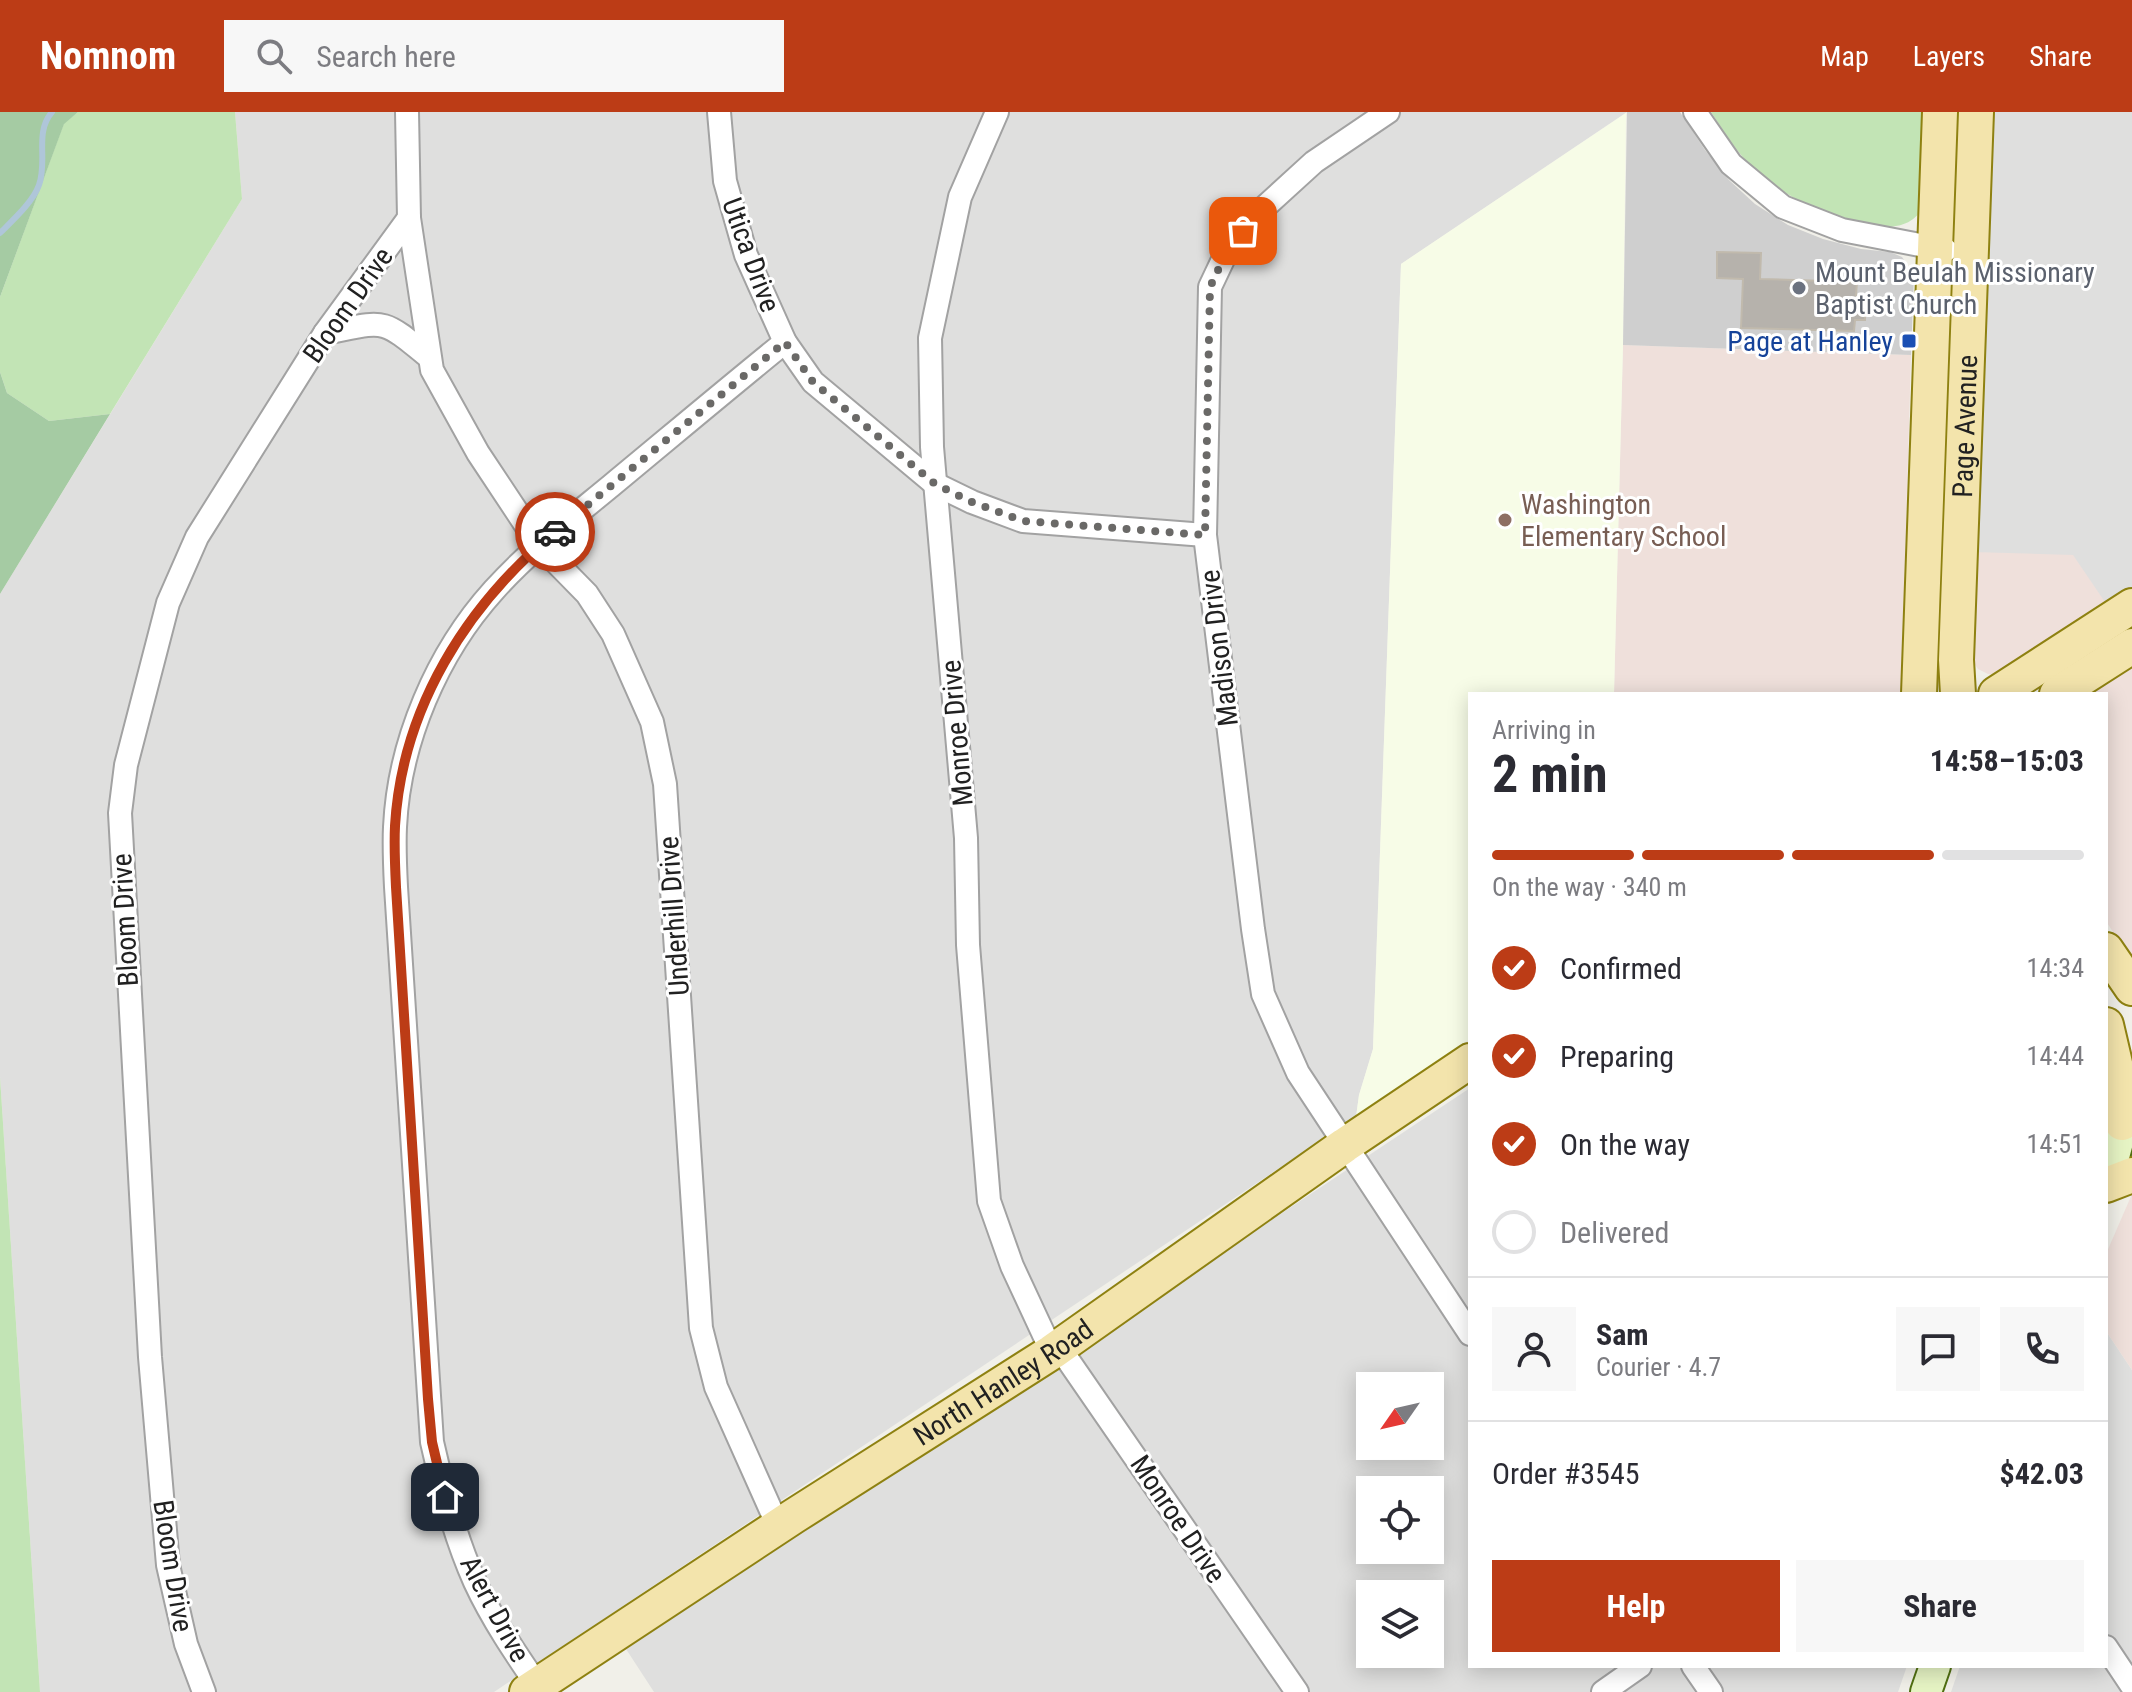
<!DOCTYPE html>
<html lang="en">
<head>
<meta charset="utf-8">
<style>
  :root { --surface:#fff; --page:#f7f7f7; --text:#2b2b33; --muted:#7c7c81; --line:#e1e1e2; --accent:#bc3c16 }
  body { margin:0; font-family:"Roboto Condensed",sans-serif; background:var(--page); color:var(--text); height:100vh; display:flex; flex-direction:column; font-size:30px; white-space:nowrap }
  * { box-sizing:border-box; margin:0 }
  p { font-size:26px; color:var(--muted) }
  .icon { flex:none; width:44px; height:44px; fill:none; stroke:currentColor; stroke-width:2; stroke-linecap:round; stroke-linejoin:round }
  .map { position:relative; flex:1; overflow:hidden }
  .details { position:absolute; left:1468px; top:580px; width:640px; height:976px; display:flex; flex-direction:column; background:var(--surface); border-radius:0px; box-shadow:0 4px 20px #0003 }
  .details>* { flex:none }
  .needle { width:52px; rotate:236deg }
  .buttons { position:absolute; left:1356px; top:1260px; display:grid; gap:16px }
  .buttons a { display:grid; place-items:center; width:88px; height:88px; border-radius:0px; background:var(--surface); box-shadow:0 4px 20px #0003; font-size:40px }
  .pin { position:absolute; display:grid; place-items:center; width:68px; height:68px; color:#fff; margin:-34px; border-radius:16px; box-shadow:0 4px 12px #0006 }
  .courier { position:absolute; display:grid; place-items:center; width:80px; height:80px; margin:-40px; border:6px solid #bc3c16; border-radius:50%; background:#fff; color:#222; box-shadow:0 2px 10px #0007 }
  .summary em { font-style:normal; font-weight:700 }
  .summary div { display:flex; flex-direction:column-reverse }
  .summary { display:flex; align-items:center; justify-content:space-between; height:136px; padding:0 24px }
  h1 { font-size:52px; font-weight:700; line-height:60px }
  .bar { display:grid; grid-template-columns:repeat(4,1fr); gap:12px 8px; align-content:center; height:96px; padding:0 24px }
  .bar i { height:10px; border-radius:6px; background:var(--line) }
  .bar .on { background:var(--accent) }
  .bar p { grid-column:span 4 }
  .line { display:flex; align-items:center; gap:20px; padding:0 24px; border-top:2px solid var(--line) }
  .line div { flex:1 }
  .round { display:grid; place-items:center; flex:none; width:84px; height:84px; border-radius:0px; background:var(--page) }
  ol { padding:0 24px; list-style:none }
  li { display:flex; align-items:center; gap:24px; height:88px }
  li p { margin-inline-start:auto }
  li .icon { padding:8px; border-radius:50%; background:var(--accent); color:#fff; stroke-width:4 }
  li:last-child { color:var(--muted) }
  li i { width:44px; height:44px; border:4px solid var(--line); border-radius:50% }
  .cta { display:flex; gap:16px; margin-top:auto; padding:16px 24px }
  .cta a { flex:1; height:92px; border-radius:0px; background:var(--accent); color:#fff; font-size:32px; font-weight:700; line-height:92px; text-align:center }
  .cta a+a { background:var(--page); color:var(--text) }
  header { display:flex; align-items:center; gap:48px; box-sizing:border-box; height:112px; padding:0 40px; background:var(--accent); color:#fff }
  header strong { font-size:38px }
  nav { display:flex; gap:44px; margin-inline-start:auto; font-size:28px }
  .search { width:560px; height:72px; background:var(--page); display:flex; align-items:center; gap:20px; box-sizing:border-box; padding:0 28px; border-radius:0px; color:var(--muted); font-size:30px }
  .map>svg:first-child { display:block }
  .residential { fill:#dfdfde; fill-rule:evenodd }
  .commercial { fill:#efe0db }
  .education { fill:#f7fce7 }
  .religious { fill:#cfcfcf }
  .grass { fill:#c2e4b5 }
  .forest { fill:#a5cba3 }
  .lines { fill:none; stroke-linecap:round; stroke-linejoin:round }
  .stream { stroke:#afc6d9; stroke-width:6 }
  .building { fill:#b6b2ac; stroke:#c1baad; stroke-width:2 }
  .street-casing { stroke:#a2a2a2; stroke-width:26 }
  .secondary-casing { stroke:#506f11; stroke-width:34 }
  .primary-casing { stroke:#8e8111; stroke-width:38 }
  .street { stroke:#fff; stroke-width:22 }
  .secondary { stroke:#e6f4c4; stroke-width:30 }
  .primary { stroke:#f3e4ac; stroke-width:34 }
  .done { stroke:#6a6967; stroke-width:8; stroke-dasharray:0 14.4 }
  .route { stroke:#bc3c16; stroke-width:10 }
  .worship-dot { fill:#6b7280; stroke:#fff; stroke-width:3 }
  .transit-dot { fill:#1a4fb4; stroke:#fff; stroke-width:3 }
  .education-dot { fill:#8d6e63; stroke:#fff; stroke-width:3 }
  .labels { text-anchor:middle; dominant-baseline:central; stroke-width:6; stroke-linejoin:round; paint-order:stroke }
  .street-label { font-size:28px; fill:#212121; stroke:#fff }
  .worship-label { font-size:28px; fill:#5b616d; stroke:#fff; text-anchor:start }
  .transit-label { font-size:28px; fill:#164399; stroke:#fff; text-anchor:end }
  .education-label { font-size:28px; fill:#785e54; stroke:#fff; text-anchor:start }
</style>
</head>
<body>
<header>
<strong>Nomnom</strong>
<div class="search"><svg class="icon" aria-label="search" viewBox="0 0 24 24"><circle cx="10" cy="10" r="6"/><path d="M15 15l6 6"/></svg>Search here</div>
<nav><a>Map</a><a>Layers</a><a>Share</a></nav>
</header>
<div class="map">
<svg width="2132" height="1580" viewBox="0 0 2132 1580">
  <rect width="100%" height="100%" fill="#f1f0e9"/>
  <g class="residential">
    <polygon points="235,0 1627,0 1401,152 1373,937 1359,983 1356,1005 494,1580 40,1580 0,965 0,482 242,87"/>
    <polygon points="1990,0 2132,0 2132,477 2107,493 1973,440"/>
    <path d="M1470,976V1554H1907L1898,1580H654L626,1537ZM1370,1274H1430V1334H1370ZM1370,1378H1430V1438H1370ZM1370,1482H1430V1542H1370Z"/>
    <polygon points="2106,1219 2132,1258 2132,1580 1951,1580 1960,1554 2106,1554"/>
  </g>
  <g class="commercial">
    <polygon points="1623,233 1911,243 1901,582 1614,582"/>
    <polygon points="1973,440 2073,443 2107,493 1997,563 1988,562 1978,557 1971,547"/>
    <polygon points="2132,543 2132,850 2106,809 2106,582 2070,582"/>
    <polygon points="2132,1082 2132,1258 2106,1219 2106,1142"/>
  </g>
  <polygon class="education" points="1626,1 1623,233 1614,582 1470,582 1470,927 1356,1005 1359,983 1373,937 1401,152"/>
  <polygon class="religious" points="1627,0 1680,0 1705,38 1729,68 1755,92 1788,113 1823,127 1861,137 1890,140 1902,145 1914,162 1911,243 1623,233"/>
  <g class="grass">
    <polygon points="78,0 235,0 242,87 110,302 49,309 7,281 0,260 0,185 64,11"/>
    <path d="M1711,0H1926L1923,94C1901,146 1788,88 1760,63C1740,45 1725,22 1711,0Z"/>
    <polygon points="0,965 40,1580 0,1580"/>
  </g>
  <g class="forest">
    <polygon points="0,0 78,0 64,12 0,185"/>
    <polygon points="0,260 7,281 49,309 110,302 0,482"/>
  </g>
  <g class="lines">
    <path class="stream" d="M0,121C13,108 33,90 39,73C48,48 34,21 52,0"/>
  </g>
  <polygon class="building" points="1717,140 1761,141 1760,167 1857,170 1856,183 1865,183 1865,208 1855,208 1854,219 1741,216 1743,167 1717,166"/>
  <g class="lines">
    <g class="street-casing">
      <g id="street">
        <polyline points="407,0 409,106 432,258 478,341 539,433 587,482 613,522 652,610 665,672 701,1216 716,1275 778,1414"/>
        <polyline points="719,0 725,69 746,143 785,230 813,270 935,372 972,390 1023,409 1205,423"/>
        <polyline points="997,0 960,85 930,226 932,335 966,726 968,833 989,1089 1012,1154 1052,1240"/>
        <polyline points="1388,0 1314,50 1257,102 1228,137 1210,175 1205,423 1253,817 1263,882 1298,961 1470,1222"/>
        <polyline points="1695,0 1731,52 1783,95 1842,118 1946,138"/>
        <path d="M325,221C387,209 380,205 429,245"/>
        <polyline points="1059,1235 1297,1580"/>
        <polyline points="2106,1535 2132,1574"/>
        <polyline points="1693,1554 1711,1580"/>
        <polyline points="204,1580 186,1532 168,1453 150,1245 120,701 126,653 168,491 197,425 325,221 409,106"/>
        <path d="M542,1580C518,1545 493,1509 475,1470C455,1425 443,1378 432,1330L396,775C395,755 394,735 395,715C399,630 437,541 494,478C529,439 572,406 612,373C670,325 727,277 785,230"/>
        <polyline points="1603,1580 1640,1554"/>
      </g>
    </g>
    <g class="secondary-casing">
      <g id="secondary">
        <polyline points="2106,1061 2115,1041 2129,988"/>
        <polyline points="1926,1580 1935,1554"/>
      </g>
    </g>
    <g class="primary-casing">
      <g id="primary">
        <polyline points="1919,582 1940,0"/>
        <path id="s1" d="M1958,582L1956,548L1976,0"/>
        <polyline points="1996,582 2132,494"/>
        <polyline points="2057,582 2132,534"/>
        <polyline points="2106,838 2132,876"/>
        <polyline points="2106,913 2117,960 2122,1011"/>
        <polyline points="2106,1073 2132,1063"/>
        <path id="s2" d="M527,1580L794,1404L1052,1240L1345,1033L1470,949"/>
      </g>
    </g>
    <use href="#street" class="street"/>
    <use href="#secondary" class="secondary"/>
    <use href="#primary" class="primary"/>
  </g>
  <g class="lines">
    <polyline class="done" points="555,420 785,230 813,270 935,372 972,390 1023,409 1205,423 1210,175 1228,137 1243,119"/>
    <path class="route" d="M445,1385L432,1330L428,1287L396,775C395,755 394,734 395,714C402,596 466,494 555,420"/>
  </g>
  <circle class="worship-dot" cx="1799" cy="176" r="8"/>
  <rect class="transit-dot" x="1901" y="221" width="16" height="16" rx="4"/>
  <circle class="education-dot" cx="1505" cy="408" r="8"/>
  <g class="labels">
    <g class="street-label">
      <text transform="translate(751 143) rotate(70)">Utica Drive</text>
      <text transform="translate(348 193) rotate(-55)">Bloom Drive</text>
      <text stroke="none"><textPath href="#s1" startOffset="268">Page Avenue</textPath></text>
      <text transform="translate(1219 536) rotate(-97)">Madison Drive</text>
      <text transform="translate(957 621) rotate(-95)">Monroe Drive</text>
      <text transform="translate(674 804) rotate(-94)">Underhill Drive</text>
      <text transform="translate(125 808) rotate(-93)">Bloom Drive</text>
      <text stroke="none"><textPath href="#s2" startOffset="568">North Hanley Road</textPath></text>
      <text transform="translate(1178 1407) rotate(56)">Monroe Drive</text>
      <text transform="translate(173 1454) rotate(81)">Bloom Drive</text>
      <text transform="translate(495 1497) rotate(62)">Alert Drive</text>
    </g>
    <g class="worship-label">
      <text x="1815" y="160">Mount Beulah Missionary<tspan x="1815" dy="32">Baptist Church</tspan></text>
    </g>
    <g class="transit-label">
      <text x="1893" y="229">Page at Hanley</text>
    </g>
    <g class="education-label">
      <text x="1521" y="392">Washington<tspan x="1521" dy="32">Elementary School</tspan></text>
    </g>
  </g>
</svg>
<div class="buttons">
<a><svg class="needle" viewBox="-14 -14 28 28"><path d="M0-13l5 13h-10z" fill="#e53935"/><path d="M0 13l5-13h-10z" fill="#7c7c81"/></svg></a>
<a><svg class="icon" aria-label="locate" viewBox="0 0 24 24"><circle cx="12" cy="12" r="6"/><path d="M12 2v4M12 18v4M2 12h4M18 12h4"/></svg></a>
<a><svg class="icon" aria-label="layers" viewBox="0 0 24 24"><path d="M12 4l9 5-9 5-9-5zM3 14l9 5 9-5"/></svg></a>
</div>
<div class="pin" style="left:1243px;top:119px;background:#ea580c"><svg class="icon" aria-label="bag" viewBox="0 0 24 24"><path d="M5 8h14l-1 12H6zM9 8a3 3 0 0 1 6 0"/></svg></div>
<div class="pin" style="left:445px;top:1385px;background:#1f2937"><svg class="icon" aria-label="home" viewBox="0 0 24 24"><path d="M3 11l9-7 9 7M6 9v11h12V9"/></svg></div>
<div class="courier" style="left:555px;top:420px"><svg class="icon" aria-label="car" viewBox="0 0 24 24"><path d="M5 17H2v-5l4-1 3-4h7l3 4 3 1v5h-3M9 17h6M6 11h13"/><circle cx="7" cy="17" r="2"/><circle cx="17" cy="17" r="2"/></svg></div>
<section class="details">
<div class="summary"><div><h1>2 min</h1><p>Arriving in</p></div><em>14:58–15:03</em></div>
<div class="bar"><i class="on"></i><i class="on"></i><i class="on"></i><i></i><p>On the way · 340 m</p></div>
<ol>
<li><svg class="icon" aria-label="check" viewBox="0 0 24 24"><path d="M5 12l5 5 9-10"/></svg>Confirmed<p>14:34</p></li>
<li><svg class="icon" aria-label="check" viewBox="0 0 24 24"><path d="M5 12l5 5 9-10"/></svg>Preparing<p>14:44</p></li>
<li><svg class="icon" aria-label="check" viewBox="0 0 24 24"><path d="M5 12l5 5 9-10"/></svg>On the way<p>14:51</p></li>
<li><i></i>Delivered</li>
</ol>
<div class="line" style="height:144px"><a class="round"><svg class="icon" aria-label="person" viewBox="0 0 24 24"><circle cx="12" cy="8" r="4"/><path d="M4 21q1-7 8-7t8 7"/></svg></a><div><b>Sam</b><p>Courier · 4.7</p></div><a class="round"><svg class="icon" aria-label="chat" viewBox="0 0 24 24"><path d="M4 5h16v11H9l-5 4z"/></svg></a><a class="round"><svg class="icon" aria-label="phone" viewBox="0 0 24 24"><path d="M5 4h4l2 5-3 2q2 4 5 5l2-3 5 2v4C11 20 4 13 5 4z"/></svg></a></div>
<div class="line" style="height:104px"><div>Order #3545</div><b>$42.03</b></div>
<div class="cta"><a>Help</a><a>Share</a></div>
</section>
</div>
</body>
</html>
